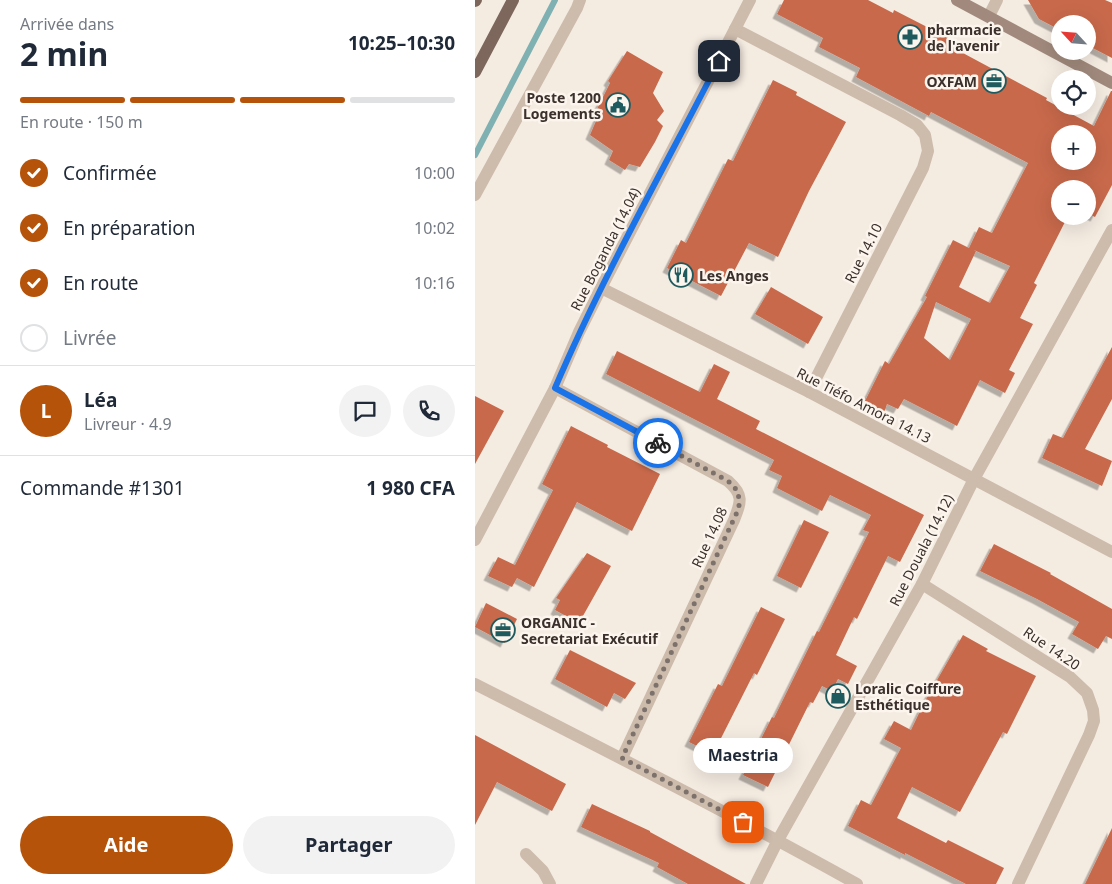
<!DOCTYPE html>
<html lang="fr">
<head>
<meta charset="utf-8">
<style>
  :root { --surface:#fff; --page:#f2f2f3; --text:#1f2937; --muted:#747a83; --line:#e0e1e3; --accent:#b45309 }
  body { margin:0; font-family:"Noto Sans",sans-serif; background:var(--page); color:var(--text); height:100vh; display:flex; flex-direction:column; font-size:19px; white-space:nowrap }
  * { box-sizing:border-box; margin:0 }
  p { font-size:16px; color:var(--muted) }
  .icon { flex:none; width:28px; height:28px; fill:none; stroke:currentColor; stroke-width:2; stroke-linecap:round; stroke-linejoin:round }
  .map { position:relative; flex:1; overflow:hidden }
  .drawer { display:flex; flex-direction:column; background:var(--surface); width:475px }
  .drawer>* { flex:none }
  .needle { width:32px; rotate:296deg }
  .tools { position:absolute; left:576px; top:15px; display:grid; gap:10px }
  .tools a { display:grid; place-items:center; width:45px; height:45px; border-radius:50%; background:var(--surface); box-shadow:0 5px 20px #0002; font-size:25px }
  .pin { position:absolute; display:grid; place-items:center; width:42px; height:42px; color:#fff; margin:-21px; border-radius:10px; box-shadow:0 2px 8px #0006 }
  .courier { position:absolute; display:grid; place-items:center; width:50px; height:50px; margin:-25px; border:4px solid #1a73e8; border-radius:50%; background:#fff; color:#222; box-shadow:0 1px 6px #0007 }
  .bubble { position:absolute; height:35px; border-radius:18px; background:var(--surface); box-shadow:0 5px 20px #0002; font-size:16px; font-weight:700; line-height:35px; text-align:center }
  .headline em { font-style:normal; font-weight:700 }
  .headline div { display:flex; flex-direction:column-reverse }
  .headline { display:flex; align-items:center; justify-content:space-between; height:85px; padding:0 20px }
  h1 { font-size:32px; font-weight:700; line-height:38px }
  .bar { display:grid; grid-template-columns:repeat(4,1fr); gap:8px 5px; align-content:center; height:60px; padding:0 20px }
  .bar i { height:6px; border-radius:4px; background:var(--line) }
  .bar .current { background:var(--accent) }
  .bar p { grid-column:span 4 }
  .line { display:flex; align-items:center; gap:12px; padding:0 20px; border-top:1px solid var(--line) }
  .line div { flex:1 }
  .round { display:grid; place-items:center; flex:none; width:52px; height:52px; border-radius:26px; background:var(--page) }
  ol { padding:0 20px; list-style:none }
  li { display:flex; align-items:center; gap:15px; height:55px }
  li p { margin-inline-start:auto }
  li .icon { padding:5px; border-radius:50%; background:var(--accent); color:#fff; stroke-width:4 }
  li:last-child { color:var(--muted) }
  li i { width:28px; height:28px; border:2px solid var(--line); border-radius:50% }
  .button { display:flex; gap:10px; margin-top:auto; padding:10px 20px }
  .button a { flex:1; height:58px; border-radius:30px; background:var(--accent); color:#fff; font-size:20px; font-weight:700; line-height:58px; text-align:center }
  .button a+a { background:var(--page); color:var(--text) }
  main { display:flex; flex:1; min-height:0 }
  .map>svg:first-child { display:block }
  .lines { fill:none; stroke-linecap:round; stroke-linejoin:round }
  .stream { stroke:#7fb0b2; stroke-width:6 }
  .building { fill:#c8694b; fill-rule:evenodd; filter:url(#shadow) }
  .lane { stroke:#cdbbac; stroke-width:12 }
  .street { stroke:#cdbbac; stroke-width:12 }
  .secondary { stroke:#a18a7d; stroke-width:12 }
  .primary { stroke:#7d675c; stroke-width:12 }
  .done { stroke:#7c716b; stroke-width:5; stroke-dasharray:0 9 }
  .route { stroke:#1a73e8; stroke-width:6 }
  .labels { text-anchor:middle; dominant-baseline:central; stroke-width:5; stroke-linejoin:round; paint-order:stroke }
  .poi-label { font-size:14px; font-weight:bold; fill:#3b302b; stroke:#fbf5ee; text-anchor:start }
  .street-label { font-size:14px; fill:#3b302b; stroke:#fbf5ee }
</style>
</head>
<body>
<main>
<section class="drawer">
<div class="headline"><div><h1>2 min</h1><p>Arrivée dans</p></div><em>10:25–10:30</em></div>
<div class="bar"><i class="current"></i><i class="current"></i><i class="current"></i><i></i><p>En route · 150 m</p></div>
<ol>
<li><svg class="icon" aria-label="check" viewBox="0 0 24 24"><path d="M5 12l5 5 9-10"/></svg>Confirmée<p>10:00</p></li>
<li><svg class="icon" aria-label="check" viewBox="0 0 24 24"><path d="M5 12l5 5 9-10"/></svg>En préparation<p>10:02</p></li>
<li><svg class="icon" aria-label="check" viewBox="0 0 24 24"><path d="M5 12l5 5 9-10"/></svg>En route<p>10:16</p></li>
<li><i></i>Livrée</li>
</ol>
<div class="line" style="height:90px"><b class="round" style="background:var(--accent);color:#fff">L</b><div><b>Léa</b><p>Livreur · 4.9</p></div><a class="round"><svg class="icon" aria-label="chat" viewBox="0 0 24 24"><path d="M4 5h16v11H9l-5 4z"/></svg></a><a class="round"><svg class="icon" aria-label="phone" viewBox="0 0 24 24"><path d="M5 4h4l2 5-3 2q2 4 5 5l2-3 5 2v4C11 20 4 13 5 4z"/></svg></a></div>
<div class="line" style="height:65px"><div>Commande #1301</div><b>1 980 CFA</b></div>
<div class="button"><a>Aide</a><a>Partager</a></div>
</section>
<div class="map">
<svg width="637" height="884" viewBox="0 0 637 884">
  <defs>
    <filter id="shadow"><feDropShadow dx="-4.5" dy="4.5" stdDeviation="0" flood-color="#0004"/></filter>
  </defs>
  <rect width="100%" height="100%" fill="#f4ebe1"/>
  <g class="lines">
    <polyline class="stream" points="0,155 80,0"/>
  </g>
  <g class="building">
    <path d="M309,0H393L418,13L419,10L489,46L486,52L572,98L571,100L619,126L636,91H637V185L620,217L612,213V189H585V216H593L559,283L562,285L545,318L558,324L534,370L540,373L530,393L505,380L482,426L429,399L423,409L412,404L409,413L388,405L410,361L414,364L452,297L450,296L478,240L494,248L504,227L517,233L553,163L456,112L454,116L381,77L385,68L344,47L348,38L302,14ZM585,134H612V161H585ZM499,250L535,266L515,303L484,287L501,251ZM461,302L496,319L475,360L449,338Z"/>
    <polygon points="553,0 630,0 637,3 637,58 612,45 612,24 585,24 585,30 564,19"/>
    <polygon points="152,51 188,72 178,93 189,111 182,120 188,126 180,142 165,167 154,164 150,170 134,160 138,151 115,135 124,114 121,111 135,83 133,81"/>
    <polygon points="298,80 322,92 321,95 371,122 334,191 303,257 274,243 246,296 192,268 206,240 211,243 253,159 258,161"/>
    <polygon points="296,287 348,317 333,344 280,314"/>
    <polygon points="637,347 637,399 610,449 637,461 627,486 567,458 578,434 588,438"/>
    <polygon points="142,351 225,392 239,364 255,372 242,399 285,421 281,429 449,515 425,562 413,556 382,619 379,617 361,655 382,666 373,684 363,679 357,691 347,686 338,703 335,702 293,787 268,775 297,717 299,718 342,631 344,632 394,532 388,530 396,515 355,495 347,511 302,488 307,476 294,470 299,460 131,374"/>
    <polygon points="0,396 29,411 0,464"/>
    <polygon points="96,426 133,445 132,447 185,474 157,531 102,502 59,587 42,578 37,587 13,576 23,557 40,565 78,490 67,484"/>
    <polygon points="329,520 354,532 326,588 302,576"/>
    <polygon points="519,544 576,573 575,574 637,609 637,639 631,636 623,649 597,634 604,622 562,599 505,571"/>
    <polygon points="112,553 136,566 104,623 80,610 85,600 81,598"/>
    <polygon points="11,603 42,619 30,643 0,627"/>
    <polygon points="286,607 310,619 282,675 279,673 238,754 214,742 243,684 247,686"/>
    <polygon points="488,635 513,649 511,651 561,676 532,734 528,732 485,812 437,787 422,818 471,843 473,840 529,868 521,884 491,884 430,853 430,855 373,826 386,800 396,805 426,748 409,739 419,721 436,730 450,701"/>
    <polygon points="95,650 161,683 150,699 139,693 132,707 80,679"/>
    <polygon points="0,735 91,784 77,811 22,782 0,825"/>
    <polygon points="117,804 175,831 175,832 271,884 213,884 182,867 184,863 106,827"/>
    <polygon points="637,828 637,884 610,884"/>
  </g>
  <g class="lines">
    <polyline class="lane" points="0,195 102,8 105,0"/>
    <g class="street">
      <polyline points="514,16 522,0"/>
      <polyline points="260,29 425,115 442,125 450,135 453,151 448,168 334,392"/>
      <polyline points="126,288 334,392 637,552"/>
      <path d="M80,388L253,481C269,495 266,502 259,520L147,758"/>
      <polyline points="0,540 80,388 104,332 126,288 275,0"/>
      <polyline points="447,584 595,677 612,693 618,710 619,721 614,735 543,884"/>
      <path d="M0,684C128,749 256,814 382,884"/>
      <polyline points="51,854 68,871 75,884"/>
      <polyline points="281,884 303,840 447,584 499,479 637,230"/>
    </g>
    <polyline class="secondary" points="482,0 637,83"/>
    <g class="primary">
      <polyline points="0,1 1,0"/>
      <polyline points="0,72 38,0"/>
    </g>
  </g>
  <g class="lines">
    <path class="done" d="M183,443L253,481C264,491 264,493 264,508L147,758L268,822"/>
    <path class="route" d="M183,443L80,388C128,276 188,170 244,61"/>
  </g>
  <defs>
    <g id="pharmacy-ring" transform="scale(1.25)"><circle r="9.5" fill="#fbf5ee" stroke="#1f5a5e" stroke-width="1.5"/><path d="M-2-6h4v4h4v4h-4v4h-4v-4h-4v-4h4Z" fill="#1f5a5e"/></g>
    <g id="office-ring" transform="scale(1.25)"><circle r="9.5" fill="#fbf5ee" stroke="#1f5a5e" stroke-width="1.5"/><path d="M-6-3h4V-5.5h4V-3h4V5H-6ZM-1-4.5V-3h2v-1.5ZM-6 0V1H6V0Z" fill="#1f5a5e"/></g>
    <g id="civic-ring" transform="scale(1.25)"><circle r="9.5" fill="#fbf5ee" stroke="#1f5a5e" stroke-width="1.5"/><path d="M-.6-6.5H3V-4.5H.6V-3L4-1V1h2V6H-6V1h2V-1L-.6-3ZM-1.2 2.5V6h2.4V2.5Z" fill="#1f5a5e"/></g>
    <g id="restaurant-ring" transform="scale(1.25)"><circle r="9.5" fill="#fbf5ee" stroke="#1f5a5e" stroke-width="1.5"/><path d="M-5-6h1v4h1v-4h1v4h1v-4h1v5L-1.5 .5V6h-2V.5L-5-1ZM5-6V6H3V1.5H1.5Q1.5-4 5-6Z" fill="#1f5a5e"/></g>
    <g id="shop-ring" transform="scale(1.25)"><circle r="9.5" fill="#fbf5ee" stroke="#1f5a5e" stroke-width="1.5"/><path d="M-5-2.5h2.3a2.7 3.5 0 0 1 5.4 0H5L5.5 6h-11ZM-1.5-2.5h3a1.5 2.3 0 0 0-3 0Z" fill="#1f5a5e"/></g>
  </defs>
  <g fill-rule="evenodd">
    <use href="#pharmacy-ring" x="435" y="37"/>
    <use href="#office-ring" x="519" y="81"/>
    <use href="#civic-ring" x="143" y="105"/>
    <use href="#restaurant-ring" x="206" y="275"/>
    <use href="#office-ring" x="28" y="630"/>
    <use href="#shop-ring" x="363" y="696"/>
  </g>
  <g class="labels">
    <g class="poi-label">
      <text x="452" y="29">pharmacie<tspan x="452" dy="16">de l'avenir</tspan></text>
      <text x="502" y="81" text-anchor="end">OXFAM</text>
      <text x="126" y="97" text-anchor="end">Poste 1200<tspan x="126" dy="16">Logements</tspan></text>
      <text x="224" y="275">Les Anges</text>
      <text x="46" y="622">ORGANIC -<tspan x="46" dy="16">Secretariat Exécutif</tspan></text>
      <text x="380" y="688">Loralic Coiffure<tspan x="380" dy="16">Esthétique</tspan></text>
    </g>
    <g class="street-label">
      <text transform="translate(130 249) rotate(-63)">Rue Boganda (14.04)</text>
      <text transform="translate(388 253) rotate(-63)">Rue 14.10</text>
      <text transform="translate(389 405) rotate(27)">Rue Tiéfo Amora 14.13</text>
      <text transform="translate(234 537) rotate(-65)">Rue 14.08</text>
      <text transform="translate(446 550) rotate(-63)">Rue Douala (14.12)</text>
      <text transform="translate(577 648) rotate(34)">Rue 14.20</text>
    </g>
  </g>
</svg>
<div class="tools">
<a><svg class="needle" viewBox="-14 -14 28 28"><path d="M0-13l5 13h-10z" fill="#e53935"/><path d="M0 13l5-13h-10z" fill="#747a83"/></svg></a>
<a><svg class="icon" aria-label="locate" viewBox="0 0 24 24"><circle cx="12" cy="12" r="6"/><path d="M12 2v4M12 18v4M2 12h4M18 12h4"/></svg></a>
<a>+</a>
<a>−</a>
</div>
<div class="pin" style="left:268px;top:822px;background:#ea580c"><svg class="icon" aria-label="bag" viewBox="0 0 24 24"><path d="M5 8h14l-1 12H6zM9 8a3 3 0 0 1 6 0"/></svg></div>
<div class="pin" style="left:244px;top:61px;background:#1f2937"><svg class="icon" aria-label="home" viewBox="0 0 24 24"><path d="M3 11l9-7 9 7M6 9v11h12V9"/></svg></div>
<div class="courier" style="left:183px;top:443px"><svg class="icon" aria-label="bike" viewBox="0 0 24 24"><circle cx="6" cy="16" r="4"/><circle cx="18" cy="16" r="4"/><path d="M6 16l4-8h5l3 8M10 8l3 8H6M13 5h3"/></svg></div>
<div class="bubble" style="left:218px;top:738px;width:100px">Maestria</div>
</div>
</main>
</body>
</html>
